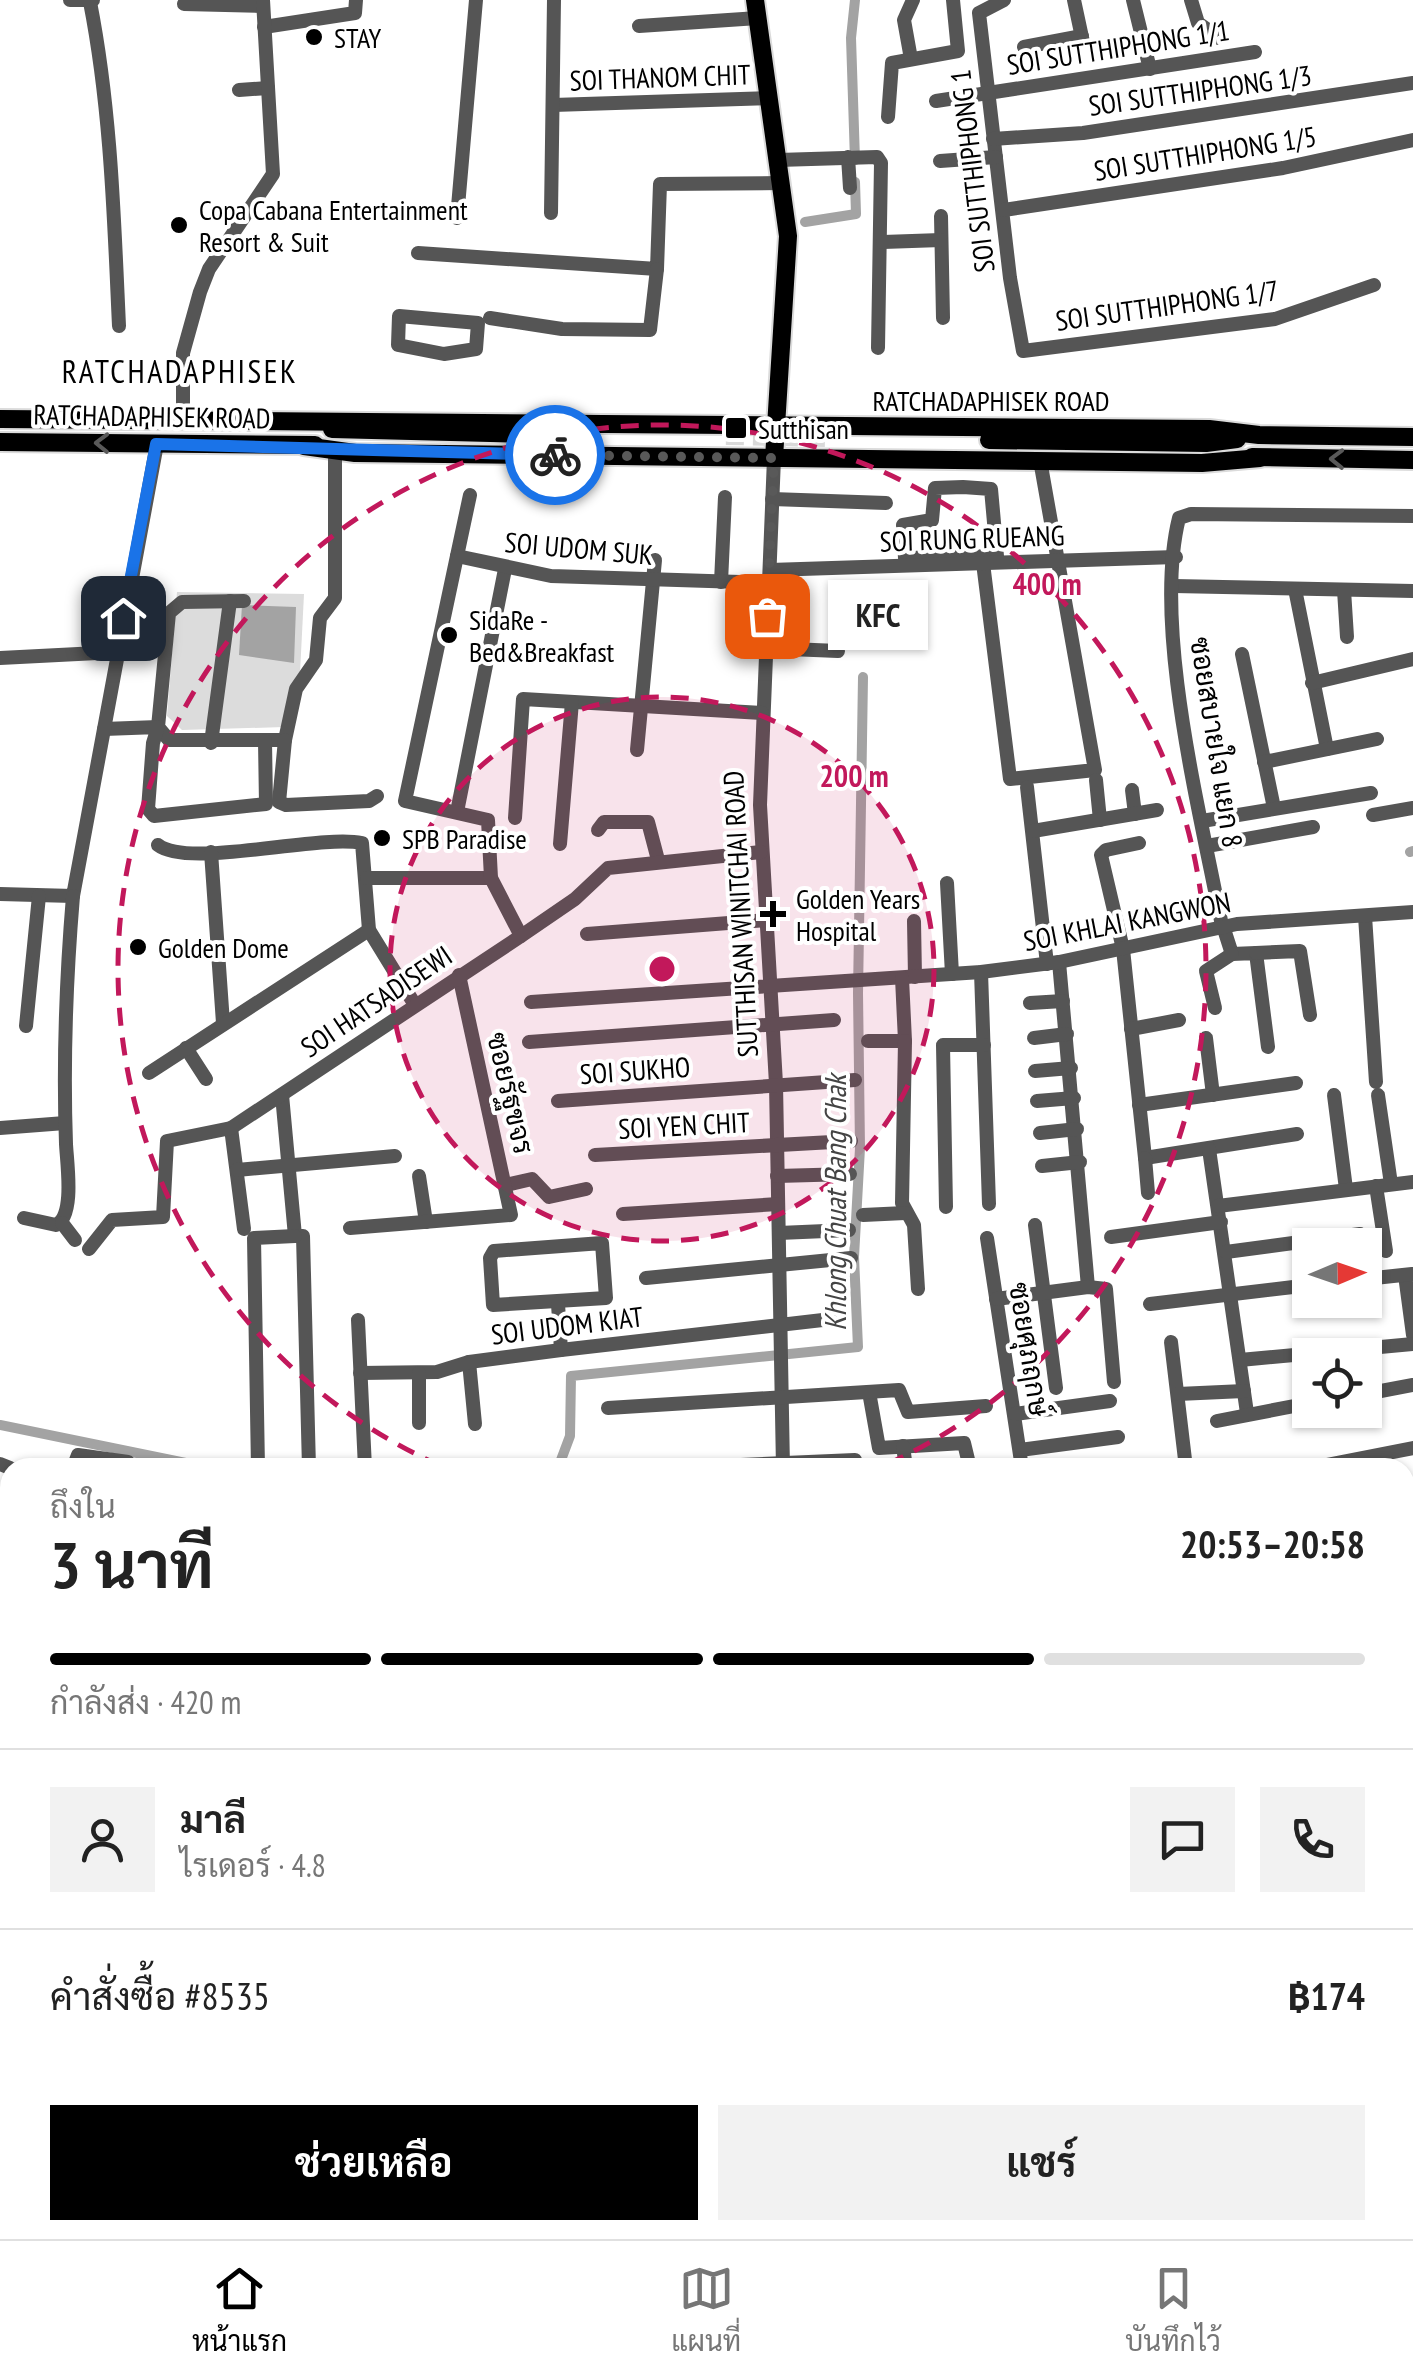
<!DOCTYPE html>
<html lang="th">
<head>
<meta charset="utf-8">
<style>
  :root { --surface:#fff; --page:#f2f2f2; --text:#222; --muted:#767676; --line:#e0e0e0; --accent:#000 }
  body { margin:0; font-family:"PT Sans Narrow",Sarabun,sans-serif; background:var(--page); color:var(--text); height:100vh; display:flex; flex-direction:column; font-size:38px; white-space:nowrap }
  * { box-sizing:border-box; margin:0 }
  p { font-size:32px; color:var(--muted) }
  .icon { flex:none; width:55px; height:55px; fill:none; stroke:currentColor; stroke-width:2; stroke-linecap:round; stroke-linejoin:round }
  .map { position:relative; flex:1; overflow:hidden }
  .details { position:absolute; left:0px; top:1458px; width:1415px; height:782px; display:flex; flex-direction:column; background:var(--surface); border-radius:30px 30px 0 0; box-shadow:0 2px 8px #0004 }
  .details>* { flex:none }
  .needle { width:65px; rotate:88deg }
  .buttons { position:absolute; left:1292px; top:1228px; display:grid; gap:20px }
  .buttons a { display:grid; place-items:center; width:90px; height:90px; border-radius:0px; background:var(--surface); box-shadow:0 2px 8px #0004; font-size:50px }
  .pin { position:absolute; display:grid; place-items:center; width:85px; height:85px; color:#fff; margin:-42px; border-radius:20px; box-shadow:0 5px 15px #0006 }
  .courier { position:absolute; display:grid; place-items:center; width:100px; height:100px; margin:-50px; border:8px solid #1a73e8; border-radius:50%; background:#fff; color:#222; box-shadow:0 2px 12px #0007 }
  .bubble { position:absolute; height:70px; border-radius:0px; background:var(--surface); box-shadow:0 2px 8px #0004; font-size:32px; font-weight:700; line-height:70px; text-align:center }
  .head em { font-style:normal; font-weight:700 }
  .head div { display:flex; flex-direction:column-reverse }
  .head { display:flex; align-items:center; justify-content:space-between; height:170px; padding:0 50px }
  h1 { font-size:65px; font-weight:700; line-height:75px }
  .bar { display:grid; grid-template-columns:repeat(4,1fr); gap:15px 10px; align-content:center; height:120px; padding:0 50px }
  .bar i { height:12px; border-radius:8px; background:var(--line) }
  .bar .selected { background:var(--accent) }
  .bar p { grid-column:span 4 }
  .line { display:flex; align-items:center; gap:25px; padding:0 50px; border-top:2px solid var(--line) }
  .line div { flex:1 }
  .round { display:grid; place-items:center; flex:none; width:105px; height:105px; border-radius:0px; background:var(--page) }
  .primary-button { display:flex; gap:20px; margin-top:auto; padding:20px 50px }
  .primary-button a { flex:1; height:115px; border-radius:0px; background:var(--accent); color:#fff; font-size:40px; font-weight:700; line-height:115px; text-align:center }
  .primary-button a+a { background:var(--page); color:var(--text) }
  .tabs { display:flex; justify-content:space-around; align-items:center; height:140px; border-top:2px solid var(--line); background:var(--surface); font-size:28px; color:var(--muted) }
  .tabs a { display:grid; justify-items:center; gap:5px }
  .tabs .selected { color:var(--accent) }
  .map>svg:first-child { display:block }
  .green { fill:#dcdcdc }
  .water { fill:#a3a3a3 }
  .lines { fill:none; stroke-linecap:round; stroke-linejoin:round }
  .canal { stroke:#a3a3a3; stroke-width:10 }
  .major-tunnel { stroke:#d9d9d9; stroke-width:18; stroke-dasharray:18 9; stroke-linecap:butt }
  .major-casing { stroke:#dbdbdb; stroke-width:22 }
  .minor { stroke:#555; stroke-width:14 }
  .major { stroke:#000; stroke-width:18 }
  .oneway { stroke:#595959 }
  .done { stroke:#595959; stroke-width:10; stroke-dasharray:0 18 }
  .route { stroke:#1a73e8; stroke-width:12 }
  .ring { fill:none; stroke:#c2185b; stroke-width:5; stroke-dasharray:18 12 }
  .poi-dot { fill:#000; stroke:#fff; stroke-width:4 }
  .labels { text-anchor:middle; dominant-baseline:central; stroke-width:8; stroke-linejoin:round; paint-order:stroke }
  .poi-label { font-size:28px; fill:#000; stroke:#fff; text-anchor:start }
  .street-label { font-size:28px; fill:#000; stroke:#fff }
  .water-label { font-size:30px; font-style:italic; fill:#444; stroke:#fff }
  .quarter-label { font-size:32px; letter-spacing:2.5px; fill:#000; stroke:#fff }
  .centre { fill:#c2185b; stroke:#fff; stroke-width:5 }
  .ring-label { font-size:30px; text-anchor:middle; font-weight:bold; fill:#c2185b; stroke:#fff; stroke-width:8; stroke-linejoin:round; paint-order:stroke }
</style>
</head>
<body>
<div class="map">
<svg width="1413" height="2239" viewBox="0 0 1413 2239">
  <rect width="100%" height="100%" fill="#fff"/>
  <polygon class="green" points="177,592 304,594 300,673 284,727 182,730 167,716"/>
  <polygon class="water" points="242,605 296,607 294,663 239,655"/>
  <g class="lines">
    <g class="canal">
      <polyline points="855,0 851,38 855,160"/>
      <polyline points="805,222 856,214 855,182"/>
      <polyline points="1410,852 1413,851"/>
      <polyline points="0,1425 210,1468"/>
      <polyline points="558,1468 570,1436 571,1376 858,1347 854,1257 860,1148 858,993 863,677"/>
    </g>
    <polyline class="major-tunnel" points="726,436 828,438"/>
    <g class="major-casing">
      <g id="major">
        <polyline points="755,0 788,236 774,458"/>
        <polyline points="0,419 1209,429 1259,435 1413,437"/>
        <polyline points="332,429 530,434"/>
        <polyline points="989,440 1206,443 1237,439"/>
        <polyline points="0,442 315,445"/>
        <polyline points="304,446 355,453 1202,463 1260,458"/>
        <polyline points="1252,457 1413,460"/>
      </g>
    </g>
    <g class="minor">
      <polyline points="70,0 93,0"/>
      <polyline points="1004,0 979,13 1010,278 1023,351 1275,319 1374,285"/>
      <polyline points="1074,0 1083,42"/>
      <polyline points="1133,0 1150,69"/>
      <polyline points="1191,0 1198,23 1219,38"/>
      <path d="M90,2C111,109 114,218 119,326"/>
      <polyline points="184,4 263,6"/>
      <polyline points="639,26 758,18"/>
      <polyline points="264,27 355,13 356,0"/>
      <polyline points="1024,47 1082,36"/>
      <polyline points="911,59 904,20 913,0"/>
      <polyline points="239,90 268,88"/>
      <polyline points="936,101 1255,52"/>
      <polyline points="553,105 769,98"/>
      <polyline points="888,117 892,63 958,51 953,0"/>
      <polyline points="993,139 1083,133 1413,83"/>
      <polyline points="848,157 850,188"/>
      <polyline points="778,160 877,157 881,163 878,348"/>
      <polyline points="940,161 996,157"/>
      <polyline points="1004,210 1283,168 1413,140"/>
      <polyline points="551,213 554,0"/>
      <polyline points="941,216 943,318"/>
      <polyline points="457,218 476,0"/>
      <polyline points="883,242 941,240"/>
      <polyline points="418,253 657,269 660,184 781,183"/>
      <polygon points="399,316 478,323 476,349 444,354 398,345"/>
      <polyline points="490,318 562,329 650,330 657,269"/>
      <polyline points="183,423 183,353 200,292 209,269 273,174 263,0"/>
      <polyline points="774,458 760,805 776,1084 783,1468"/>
      <polygon points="963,487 991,489 997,556 905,558 903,525 932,520 935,488"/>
      <polyline points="772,499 886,503"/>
      <polyline points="457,556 470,495"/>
      <polyline points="983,563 1010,779 1095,770 1040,460"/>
      <polyline points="770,570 1176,557"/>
      <polyline points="721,582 725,497"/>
      <polyline points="1174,586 1413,591"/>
      <polyline points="1295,589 1327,749"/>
      <polyline points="1344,590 1347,637"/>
      <polyline points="244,601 182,602 169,613 158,727 169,740 285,740 296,689 316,660 320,618 335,598 335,451"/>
      <polyline points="766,648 838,651"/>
      <polyline points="1242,654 1274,808"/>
      <polyline points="0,658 117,652"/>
      <polyline points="1312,683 1413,659"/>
      <polyline points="104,729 158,727 153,743 148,809 154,816 266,804 265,741"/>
      <polyline points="285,740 279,802 286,805 369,801 377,796"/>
      <polyline points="211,743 230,601"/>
      <polyline points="637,750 655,560"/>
      <polyline points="1264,762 1377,739"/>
      <polyline points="1096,780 1100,820"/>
      <polyline points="1027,787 1047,964"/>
      <polyline points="1132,790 1135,814"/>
      <polyline points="457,812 505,569"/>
      <polyline points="1373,815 1413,808"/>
      <polyline points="515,818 523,699 762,713"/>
      <polyline points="1202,821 1371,793"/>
      <polyline points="598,830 604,822 648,822 658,860"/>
      <polyline points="1033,831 1157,810"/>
      <polyline points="1139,843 1106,850 1101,855 1123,949 1145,1158 1297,1134"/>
      <polyline points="560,844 572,702"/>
      <path d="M158,845C189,869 318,834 362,843L369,930L415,1005"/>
      <polyline points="1207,846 1313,827"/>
      <polyline points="211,852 223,1023"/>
      <polyline points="367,878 491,878"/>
      <polyline points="947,883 952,974"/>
      <polyline points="0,894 73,896 157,444"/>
      <polyline points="1365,916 1376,1082"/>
      <polyline points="914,921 915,977"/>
      <path d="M1222,926C1201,815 1152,626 1179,518L1191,514L1413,516"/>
      <polyline points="1223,926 1232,954 1256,953 1268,1047"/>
      <polyline points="587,934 766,920"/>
      <polyline points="521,936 491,878 488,820 405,801 457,556 551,576 769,583"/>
      <polyline points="1256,953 1300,951 1310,1015"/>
      <polyline points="1059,962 1088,1287"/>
      <polyline points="981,972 989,1204"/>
      <polyline points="531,1002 981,972 1059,962 1237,924 1413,912"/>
      <polyline points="1030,1003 1063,1001"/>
      <polyline points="1215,1008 1206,971 1232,954"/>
      <polyline points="26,1026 39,896"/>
      <polyline points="1131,1029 1179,1020"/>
      <polyline points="1034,1038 1067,1034"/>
      <polyline points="1206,1038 1213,1095"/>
      <polyline points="868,1041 905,1041 902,978"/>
      <polyline points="905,1041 902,1203 914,1225 918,1289"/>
      <polyline points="529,1042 834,1020"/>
      <polyline points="186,1048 206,1079"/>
      <polyline points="1035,1071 1071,1068"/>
      <polyline points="149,1073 369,930"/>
      <polyline points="282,1095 295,1236 303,1236 309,1468"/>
      <polyline points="1334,1095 1346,1189"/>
      <polyline points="1378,1095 1391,1184"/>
      <polyline points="558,1101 855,1080"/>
      <polyline points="1037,1101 1074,1098"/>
      <polyline points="1139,1105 1296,1083"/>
      <polyline points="0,1128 65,1123"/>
      <polyline points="231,1128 244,1229"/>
      <polyline points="1040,1133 1077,1129"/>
      <polyline points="1209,1149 1247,1413"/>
      <polyline points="595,1155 851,1141"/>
      <polyline points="1145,1158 1148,1193"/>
      <polyline points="1042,1166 1080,1162"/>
      <polyline points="237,1170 395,1156"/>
      <polyline points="419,1176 426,1222"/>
      <polyline points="777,1176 850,1174"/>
      <polyline points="506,1185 532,1179 549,1197 586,1189"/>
      <polyline points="1376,1186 1386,1251"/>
      <polyline points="1218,1206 1413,1182"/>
      <polyline points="946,1207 943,1045 984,1045"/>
      <polyline points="623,1214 778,1204"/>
      <polyline points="863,1215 905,1213"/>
      <path d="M24,1218L56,1225C75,1216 67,1164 66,1144C63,1061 66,980 73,896"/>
      <polyline points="62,1223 75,1240"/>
      <polyline points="1035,1225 1056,1388"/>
      <polyline points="350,1228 511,1215 459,975"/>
      <polyline points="779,1233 849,1230"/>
      <polyline points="1111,1237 1221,1222"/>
      <polyline points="987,1238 1022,1468"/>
      <polygon points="602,1243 606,1298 493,1305 490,1258 494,1251"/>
      <polyline points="89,1249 112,1220 163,1217 167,1141 231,1128 521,936 575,899 608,868 761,852"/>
      <polyline points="1226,1252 1360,1234"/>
      <polyline points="1405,1275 1413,1335"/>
      <polyline points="646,1278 851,1258"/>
      <polyline points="1365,1279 1412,1274"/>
      <polyline points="996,1299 1088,1287 1106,1289 1114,1382"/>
      <polyline points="558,1304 561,1350"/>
      <polyline points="1150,1304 1310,1285"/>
      <polyline points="358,1320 365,1468"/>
      <polyline points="1171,1342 1186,1468"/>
      <polyline points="1240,1360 1413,1344"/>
      <polyline points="469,1362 475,1424"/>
      <polyline points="360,1373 437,1372 469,1362 561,1350 840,1318"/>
      <polyline points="869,1392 879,1448 964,1443 970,1468"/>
      <polyline points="1178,1394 1244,1391"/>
      <polyline points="1365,1394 1413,1385"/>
      <polyline points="608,1408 899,1390 908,1412 986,1406"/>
      <polyline points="1015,1414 1110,1401"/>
      <polyline points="1217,1421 1310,1403"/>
      <polyline points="419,1423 419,1373"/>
      <polyline points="903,1446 906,1468"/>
      <polyline points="1020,1450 1118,1437"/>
      <polyline points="0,1464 10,1468"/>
      <polyline points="73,1468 78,1455 128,1462 132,1468"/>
      <polyline points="258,1468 254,1238 295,1236"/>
      <polyline points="671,1468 855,1460"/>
      <polyline points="1311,1468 1413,1448"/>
      <polyline points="1405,1526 1413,1524"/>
      <polyline points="0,1531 10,1535"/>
      <polyline points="10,1547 10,1561"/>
      <polyline points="0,1584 10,1589"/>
      <polyline points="1405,1614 1413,1612"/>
      <polyline points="1405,1651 1413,1684"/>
      <polyline points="10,1677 10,1676"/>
      <polyline points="0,1706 4,1695"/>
      <polyline points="0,1749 10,1753"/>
      <polyline points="1405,1754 1413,1752"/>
      <polyline points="1405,1810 1413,1809"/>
      <polyline points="1405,1864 1413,1861"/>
      <polyline points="0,1893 10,1859"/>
      <polyline points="1405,1941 1413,1941"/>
      <polyline points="1405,2049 1413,2049"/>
      <polyline points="1405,2151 1413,2151"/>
      <polyline points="70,2230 71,2239"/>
      <polyline points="125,2230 125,2239"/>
      <polyline points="271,2230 327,2233"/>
      <polyline points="397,2230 398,2239"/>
      <polyline points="474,2239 474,2230"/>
      <polyline points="559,2239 560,2230"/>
      <polyline points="660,2239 660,2230"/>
      <polyline points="769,2239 769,2230"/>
      <polyline points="858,2239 859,2230"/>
      <polyline points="961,2239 961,2230"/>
      <polyline points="1022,2239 1022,2230"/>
      <polyline points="1089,2239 1090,2230"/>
      <polyline points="1148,2239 1148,2230"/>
      <polyline points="1183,2239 1183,2230"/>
      <polyline points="1235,2239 1235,2230"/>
      <polyline points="1294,2239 1294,2230"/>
      <polyline points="1332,2239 1332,2230"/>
      <polyline points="1367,2239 1367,2230"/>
    </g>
    <use href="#major" class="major"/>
  </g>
  <defs><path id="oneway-chevron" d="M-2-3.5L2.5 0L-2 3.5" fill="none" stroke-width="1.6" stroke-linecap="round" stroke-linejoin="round" transform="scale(2.5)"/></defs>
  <g class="oneway">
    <use href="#oneway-chevron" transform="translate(102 443) rotate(-179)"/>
    <use href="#oneway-chevron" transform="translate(1337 459) rotate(-179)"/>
  </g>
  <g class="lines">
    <polyline class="done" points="555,455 774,458 767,616"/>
    <polyline class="route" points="123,618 156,444 555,455"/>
  </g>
  <circle cx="662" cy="969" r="272" fill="#c2185b" fill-opacity=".12"/>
  <g class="ring">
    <circle cx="662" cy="969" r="272"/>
    <path d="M441 1466A544 544 0 1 1 883 1466"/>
  </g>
  <g class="poi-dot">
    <circle cx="314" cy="37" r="10"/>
    <circle cx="179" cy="225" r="10"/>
    <rect x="724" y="416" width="24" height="24" rx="5"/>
    <circle cx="449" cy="635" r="10"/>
    <circle cx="382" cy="838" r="10"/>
    <path d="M768 899h10v10h10v10h-10v10h-10v-10h-10v-10h10z"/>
    <circle cx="138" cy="947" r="10"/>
  </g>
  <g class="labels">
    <g class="poi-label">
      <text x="334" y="37">STAY</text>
      <text x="199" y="209">Copa Cabana Entertainment<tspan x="199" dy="32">Resort &amp; Suit</tspan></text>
      <text x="758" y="428">Sutthisan</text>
      <text x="469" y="619">SidaRe -<tspan x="469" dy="32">Bed&amp;Breakfast</tspan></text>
      <text x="402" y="838">SPB Paradise</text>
      <text x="796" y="898">Golden Years<tspan x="796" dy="32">Hospital</tspan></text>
      <text x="158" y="947">Golden Dome</text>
    </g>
    <g class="street-label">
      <text transform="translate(1118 47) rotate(-9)">SOI SUTTHIPHONG 1/1</text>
      <text transform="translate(660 77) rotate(-2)">SOI THANOM CHIT</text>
      <text transform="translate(1200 90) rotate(-8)">SOI SUTTHIPHONG 1/3</text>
      <text transform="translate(1205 153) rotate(-9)">SOI SUTTHIPHONG 1/5</text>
      <text transform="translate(972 171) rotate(-97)">SOI SUTTHIPHONG 1</text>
      <text transform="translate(1167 305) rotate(-8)">SOI SUTTHIPHONG 1/7</text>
      <text x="991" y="400">RATCHADAPHISEK ROAD</text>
      <text transform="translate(152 416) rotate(1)">RATCHADAPHISEK ROAD</text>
      <text transform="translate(972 538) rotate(-2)">SOI RUNG RUEANG</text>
      <text transform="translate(579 548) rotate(5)">SOI UDOM SUK</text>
      <text transform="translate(1217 742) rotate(81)">ซอยสบายใจ แยก 8</text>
      <text transform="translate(740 914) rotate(-93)">SUTTHISAN WINITCHAI ROAD</text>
      <text transform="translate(1127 921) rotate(-11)">SOI KHLAI KANGWON</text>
      <text transform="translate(376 1001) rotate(-34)">SOI HATSADISEWI</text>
      <text transform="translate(635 1070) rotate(-4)">SOI SUKHO</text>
      <text transform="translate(511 1093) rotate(77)">ซอยรัฐขจร</text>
      <text transform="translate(684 1125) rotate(-3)">SOI YEN CHIT</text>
      <text transform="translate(567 1325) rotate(-7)">SOI UDOM KIAT</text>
      <text transform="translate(1030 1349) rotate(81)">ซอยศุภฤกษ์</text>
    </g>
    <g class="water-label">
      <text transform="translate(834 1203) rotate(-90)">Khlong Chuat Bang Chak</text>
    </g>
    <g class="quarter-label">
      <text x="180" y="371">RATCHADAPHISEK</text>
    </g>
  </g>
  <circle cx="662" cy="969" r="15" class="centre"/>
  <g class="ring-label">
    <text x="1047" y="595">400 m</text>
    <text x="854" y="787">200 m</text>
  </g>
</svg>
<div class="buttons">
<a><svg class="needle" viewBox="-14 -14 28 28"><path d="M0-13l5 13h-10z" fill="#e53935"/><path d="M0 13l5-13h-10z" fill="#767676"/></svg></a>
<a><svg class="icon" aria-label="locate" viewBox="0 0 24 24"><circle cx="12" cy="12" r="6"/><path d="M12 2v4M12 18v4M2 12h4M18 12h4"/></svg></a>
</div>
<div class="pin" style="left:767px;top:616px;background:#ea580c"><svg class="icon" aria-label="bag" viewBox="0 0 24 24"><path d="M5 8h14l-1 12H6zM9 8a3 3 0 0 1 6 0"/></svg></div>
<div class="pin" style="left:123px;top:618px;background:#1f2937"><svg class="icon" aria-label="home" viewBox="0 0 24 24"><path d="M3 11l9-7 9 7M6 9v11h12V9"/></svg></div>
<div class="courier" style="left:555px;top:455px"><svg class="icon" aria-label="bike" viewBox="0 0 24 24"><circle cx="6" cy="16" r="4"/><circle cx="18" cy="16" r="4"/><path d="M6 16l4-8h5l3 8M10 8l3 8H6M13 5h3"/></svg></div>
<div class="bubble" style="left:828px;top:580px;width:100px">KFC</div>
<section class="details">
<div class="head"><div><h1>3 นาที</h1><p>ถึงใน</p></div><em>20:53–20:58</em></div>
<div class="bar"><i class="selected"></i><i class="selected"></i><i class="selected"></i><i></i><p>กำลังส่ง · 420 m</p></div>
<div class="line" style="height:180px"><a class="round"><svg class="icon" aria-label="person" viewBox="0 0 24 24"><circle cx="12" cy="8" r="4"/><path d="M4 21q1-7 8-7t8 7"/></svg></a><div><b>มาลี</b><p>ไรเดอร์ · 4.8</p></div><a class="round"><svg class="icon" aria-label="chat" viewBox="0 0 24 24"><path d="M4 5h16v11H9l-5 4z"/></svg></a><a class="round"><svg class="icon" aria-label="phone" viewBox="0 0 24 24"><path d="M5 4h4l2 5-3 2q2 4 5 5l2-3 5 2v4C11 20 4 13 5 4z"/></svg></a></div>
<div class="line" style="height:130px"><div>คำสั่งซื้อ #8535</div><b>฿174</b></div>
<div class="primary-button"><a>ช่วยเหลือ</a><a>แชร์</a></div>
</section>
</div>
<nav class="tabs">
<a class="selected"><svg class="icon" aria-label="home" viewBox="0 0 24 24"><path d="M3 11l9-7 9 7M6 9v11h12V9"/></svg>หน้าแรก</a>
<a><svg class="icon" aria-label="map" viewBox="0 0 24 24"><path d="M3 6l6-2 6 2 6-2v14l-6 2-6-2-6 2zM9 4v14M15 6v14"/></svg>แผนที่</a>
<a><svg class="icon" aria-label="saved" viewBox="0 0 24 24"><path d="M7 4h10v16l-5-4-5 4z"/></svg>บันทึกไว้</a>
</nav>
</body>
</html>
